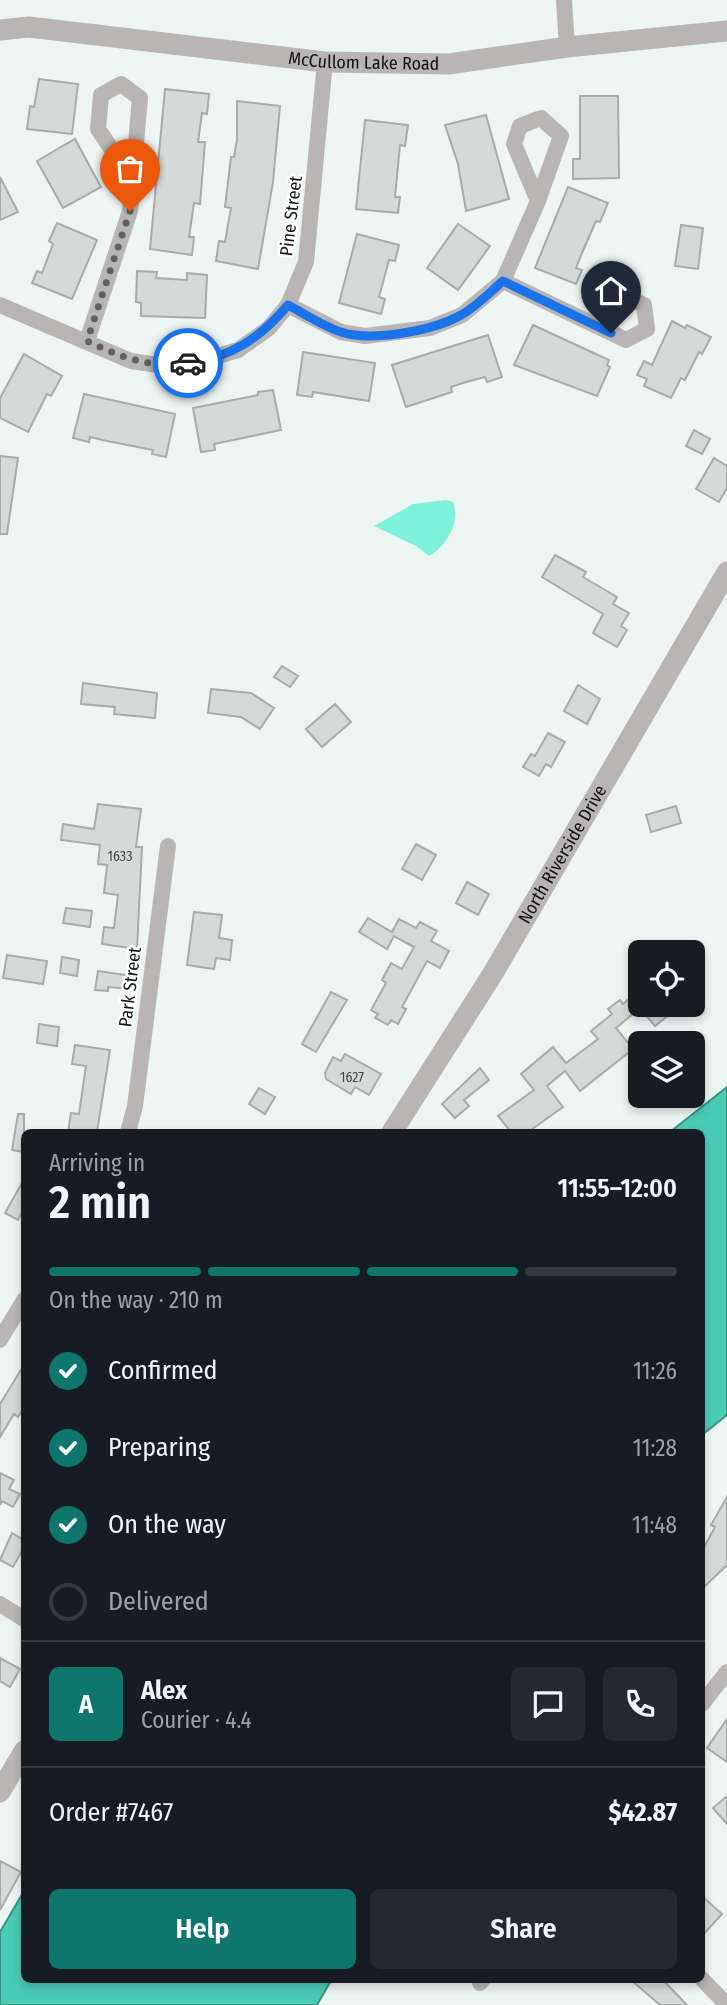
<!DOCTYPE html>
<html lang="en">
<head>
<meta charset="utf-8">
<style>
  :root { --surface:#171b24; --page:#242831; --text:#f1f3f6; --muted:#9ea1a6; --line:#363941; --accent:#0f766e }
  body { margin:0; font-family:"Fira Sans Condensed",sans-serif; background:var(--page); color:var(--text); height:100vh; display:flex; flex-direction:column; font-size:26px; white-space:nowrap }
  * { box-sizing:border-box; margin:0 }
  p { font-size:23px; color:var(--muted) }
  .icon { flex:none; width:38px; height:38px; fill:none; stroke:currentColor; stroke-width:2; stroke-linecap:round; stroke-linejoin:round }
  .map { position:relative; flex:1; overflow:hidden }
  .sheet { position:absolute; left:21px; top:1129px; width:684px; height:854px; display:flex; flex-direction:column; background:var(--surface); border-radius:10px; box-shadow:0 4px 10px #0003 }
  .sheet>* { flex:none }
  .fabs { position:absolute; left:628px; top:940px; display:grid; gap:14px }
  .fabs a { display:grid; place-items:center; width:77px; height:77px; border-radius:10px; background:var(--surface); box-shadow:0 4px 10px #0003; font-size:35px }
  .pin { position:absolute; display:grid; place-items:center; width:60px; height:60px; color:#fff; margin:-72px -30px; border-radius:50% 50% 50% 0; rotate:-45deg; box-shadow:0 0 7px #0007 }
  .pin .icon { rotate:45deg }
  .courier { position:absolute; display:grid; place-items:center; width:70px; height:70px; margin:-35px; border:5px solid #1a73e8; border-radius:50%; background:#fff; color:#222; box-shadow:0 2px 9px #0007 }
  .summary em { font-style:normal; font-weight:600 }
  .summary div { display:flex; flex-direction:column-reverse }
  .summary { display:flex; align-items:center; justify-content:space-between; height:119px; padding:0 28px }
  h1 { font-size:46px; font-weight:600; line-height:52px }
  .bar { display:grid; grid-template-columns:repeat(4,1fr); gap:10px 7px; align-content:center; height:84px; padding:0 28px }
  .bar i { height:9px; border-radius:5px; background:var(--line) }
  .bar .current { background:var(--accent) }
  .bar p { grid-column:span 4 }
  .line { display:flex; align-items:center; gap:18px; padding:0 28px; border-top:2px solid var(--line) }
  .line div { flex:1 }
  .round { display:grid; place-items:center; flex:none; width:74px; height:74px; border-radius:10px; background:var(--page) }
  ol { padding:0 28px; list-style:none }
  li { display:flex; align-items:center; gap:21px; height:77px }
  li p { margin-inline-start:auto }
  li .icon { padding:7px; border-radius:50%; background:var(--accent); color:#fff; stroke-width:4 }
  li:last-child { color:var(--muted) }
  li i { width:38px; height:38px; border:4px solid var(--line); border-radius:50% }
  .primary-button { display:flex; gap:14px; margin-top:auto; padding:14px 28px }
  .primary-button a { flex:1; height:80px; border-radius:10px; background:var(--accent); color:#fff; font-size:28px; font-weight:600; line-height:80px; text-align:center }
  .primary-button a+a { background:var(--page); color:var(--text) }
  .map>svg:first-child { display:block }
  .green { fill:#7df1d9 }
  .water { fill:#4acbb4; stroke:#399484; stroke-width:2 }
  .building { fill:#d3dbd9; stroke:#a5adab; stroke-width:2 }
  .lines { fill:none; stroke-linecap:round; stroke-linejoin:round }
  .minor { stroke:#b9b5b5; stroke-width:16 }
  .tertiary { stroke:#b9b5b5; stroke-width:21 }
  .done { stroke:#5e6361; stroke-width:7; stroke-dasharray:0 12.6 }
  .route { stroke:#1a73e8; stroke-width:9 }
  .labels { text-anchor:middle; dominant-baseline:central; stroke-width:5; stroke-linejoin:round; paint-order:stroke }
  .number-label { font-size:14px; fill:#424644 }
  .street-label { font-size:18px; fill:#111413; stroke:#fff }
</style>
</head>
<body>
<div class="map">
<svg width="727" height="2005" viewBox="0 0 727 2005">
  <rect width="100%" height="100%" fill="#edf5f3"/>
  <path class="green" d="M446,500L453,502C461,522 446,547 429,556L416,546L374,526L413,504Z"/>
  <g class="water">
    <polygon points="727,1087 727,1415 702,1435 702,1132 670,1132"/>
    <polygon points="24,1891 24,1979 332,1979 317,2005 0,2005 0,1932"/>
  </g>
  <g class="building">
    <polygon points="39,79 78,84 72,134 27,129 30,106 34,107"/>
    <polygon points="165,89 209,94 207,114 202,113 198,142 205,142 200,204 194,203 189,237 194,237 192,255 150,249"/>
    <polygon points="580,96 618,96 619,178 573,179 573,159 580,159"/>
    <polygon points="237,101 280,106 273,182 258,269 216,261 219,241 225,242 231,208 225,207 231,157 234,157 237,140"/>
    <polygon points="486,115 509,199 466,211 458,164 445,125"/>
    <polygon points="365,120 408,125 405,146 400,145 395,197 400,197 398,213 356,209"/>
    <polygon points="75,139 101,187 63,208 37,161"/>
    <polygon points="0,177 18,212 0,220"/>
    <polygon points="568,187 608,203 600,222 596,221 582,253 576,268 582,270 576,284 535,268"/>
    <polygon points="57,223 97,240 72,299 32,283 37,271 42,273 53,244 49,241"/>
    <polygon points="458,224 490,246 458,290 427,268"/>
    <polygon points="681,225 703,228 698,269 675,266"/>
    <polygon points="357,234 399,245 395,261 389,260 379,297 385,299 381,314 339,303"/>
    <polygon points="137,271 157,272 156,278 187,280 187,273 207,275 205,318 141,316 141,303 136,302"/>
    <polygon points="672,321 685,328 687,325 711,337 702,354 699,352 685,380 681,378 671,398 644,386 647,379 637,375 644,361 652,365"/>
    <polygon points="533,325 609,360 607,365 610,367 597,396 514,365"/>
    <polygon points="488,335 502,377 487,382 485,377 466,382 451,387 452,392 406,407 392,365"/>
    <polygon points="303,352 375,363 369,401 313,392 312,397 297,395"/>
    <polygon points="24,354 62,376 51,396 47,394 28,432 0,418 0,398"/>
    <polygon points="273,390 281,430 214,444 215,450 201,452 193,408 258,395 258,392"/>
    <polygon points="84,394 175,414 166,457 152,454 153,450 107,441 90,437 89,442 73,438"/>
    <polygon points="694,430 710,439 702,454 686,446"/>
    <polygon points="0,456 18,458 7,534 0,534"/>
    <polygon points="714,458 727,466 727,488 719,502 696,489"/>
    <polygon points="555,555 586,572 583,577 617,597 613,604 629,613 621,626 627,630 617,647 593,633 603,614 542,577"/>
    <polygon points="282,666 298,676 290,687 274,677"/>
    <polygon points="83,683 157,693 155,718 114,714 115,707 81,704"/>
    <polygon points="578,685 600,699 587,724 564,711"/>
    <polygon points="211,689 251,693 274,708 260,729 241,717 208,713"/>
    <polygon points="335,704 351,722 322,747 306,729"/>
    <polygon points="548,733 565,742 551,767 546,764 539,776 523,767 531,754 535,756"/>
    <polygon points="98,804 141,809 136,847 142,847 137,949 102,944 104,927 114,928 118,895 104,893 107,865 98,864 100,845 61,840 63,824 94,829"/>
    <polygon points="676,806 681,823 651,832 646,815"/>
    <polygon points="416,844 436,855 422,880 402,869"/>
    <polygon points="467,882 489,894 478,915 456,903"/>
    <polygon points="66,908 92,911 90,927 63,923"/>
    <polygon points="194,912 222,915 219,938 232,940 230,960 216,958 214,969 187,965"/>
    <polygon points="368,918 392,932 399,919 416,928 420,922 437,931 431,941 449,951 440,968 427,961 402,1007 406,1009 398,1024 391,1020 388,1025 375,1018 378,1014 371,1010 386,983 382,980 391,963 402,969 414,947 394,936 387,949 359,932"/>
    <polygon points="7,955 47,961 43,984 3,978"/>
    <polygon points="62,957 79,960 77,976 60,973"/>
    <polygon points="98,971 133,976 132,989 108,987 108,991 95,990"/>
    <polygon points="640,989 640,1004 661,1004 670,1014 655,1026 640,1008 616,1028 633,1049 580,1091 565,1071 547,1086 563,1107 528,1132 511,1132 498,1116 534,1090 521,1074 553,1047 566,1063 598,1039 591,1031 612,1014 608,1009 620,1000 623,1004"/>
    <polygon points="331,992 347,1000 316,1052 302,1044"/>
    <polygon points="39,1024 59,1027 57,1046 37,1043"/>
    <polygon points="75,1045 110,1050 97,1132 68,1132 71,1113 79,1114 86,1066 72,1064"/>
    <polygon points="345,1054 381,1074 369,1095 355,1087 351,1094 326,1079 325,1073 333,1057 341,1061"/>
    <polygon points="480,1068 489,1080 464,1100 469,1106 455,1118 442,1104"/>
    <polygon points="259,1088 275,1097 265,1114 249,1104"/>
    <polygon points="18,1114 24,1114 24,1152 12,1150"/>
    <polygon points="24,1179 24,1208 18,1220 5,1213"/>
    <polygon points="24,1365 24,1407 18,1417 14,1414 0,1437 0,1404"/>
    <polygon points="0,1473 14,1480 9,1489 20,1494 13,1507 2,1501 0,1505"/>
    <polygon points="727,1497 727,1565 702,1589 702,1551 715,1527 711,1525"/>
    <polygon points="12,1533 24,1540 24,1547 13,1567 0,1560"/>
    <polygon points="0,1658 20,1669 10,1687 0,1681"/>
    <polygon points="727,1719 727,1762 707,1748"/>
    <polygon points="727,1796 727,1824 713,1808"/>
    <polygon points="0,1861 21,1872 0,1910"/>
    <polygon points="702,1896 722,1914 702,1936"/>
    <polygon points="630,1979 662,1979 687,2005 660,2005"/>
  </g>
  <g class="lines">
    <g class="minor">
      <polyline points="564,0 567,47"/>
      <polyline points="503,281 626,340 647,329 644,305 624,296 605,307 596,326"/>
      <polyline points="0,305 131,361 165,366 198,362 238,350 269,328 288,305 306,262 325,62"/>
      <polyline points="288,305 341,332 365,336 430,328 462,315 503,281 538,201 561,136 541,118 520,126 514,144 538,201"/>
      <polyline points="87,341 130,211 140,98 121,84 101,95 98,129 133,181"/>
      <polyline points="128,1132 135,1106 168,846"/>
      <polyline points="0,1340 24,1300"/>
      <polyline points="0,1604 24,1619"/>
      <polyline points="702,1704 727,1672"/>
      <polyline points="702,1979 727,2005"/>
      <polyline points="480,1983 483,1979"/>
    </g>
    <g class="tertiary">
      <path id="s1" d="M0,30L29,27L325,62L449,64L567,47L727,31"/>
      <path id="s2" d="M392,1132L492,975L727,572"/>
      <polyline points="0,1792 24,1751"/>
    </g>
  </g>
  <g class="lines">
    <path class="done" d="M130,211L87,341C124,358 147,368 188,363"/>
    <path class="route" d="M188,363C231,358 261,337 288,305C305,314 323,326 341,332C371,342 433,331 461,315C476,307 490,292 503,281L611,333"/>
  </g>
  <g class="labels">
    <g class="number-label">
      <text x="120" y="856">1633</text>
      <text x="352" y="1077">1627</text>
    </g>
    <g class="street-label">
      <text stroke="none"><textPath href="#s1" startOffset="366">McCullom Lake Road</textPath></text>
      <text transform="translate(291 216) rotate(-83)">Pine Street</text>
      <text stroke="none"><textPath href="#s2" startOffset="326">North Riverside Drive</textPath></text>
      <text transform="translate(130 987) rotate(-83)">Park Street</text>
    </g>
  </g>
</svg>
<div class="fabs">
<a><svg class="icon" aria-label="locate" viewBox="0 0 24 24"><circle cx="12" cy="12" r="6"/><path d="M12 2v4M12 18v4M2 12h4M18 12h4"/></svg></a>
<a><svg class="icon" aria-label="layers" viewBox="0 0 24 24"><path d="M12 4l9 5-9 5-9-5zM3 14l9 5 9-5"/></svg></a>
</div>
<div class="pin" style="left:130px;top:211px;background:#ea580c"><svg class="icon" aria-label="bag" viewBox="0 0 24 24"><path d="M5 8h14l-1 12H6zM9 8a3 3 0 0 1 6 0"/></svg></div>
<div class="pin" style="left:611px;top:333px;background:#1f2937"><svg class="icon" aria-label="home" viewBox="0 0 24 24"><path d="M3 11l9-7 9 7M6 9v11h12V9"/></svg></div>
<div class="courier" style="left:188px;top:363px"><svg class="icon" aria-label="car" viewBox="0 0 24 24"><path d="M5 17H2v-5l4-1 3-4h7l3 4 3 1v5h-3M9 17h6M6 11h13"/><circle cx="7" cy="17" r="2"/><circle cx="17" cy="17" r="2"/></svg></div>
<section class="sheet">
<div class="summary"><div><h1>2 min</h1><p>Arriving in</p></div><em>11:55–12:00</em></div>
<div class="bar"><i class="current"></i><i class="current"></i><i class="current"></i><i></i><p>On the way · 210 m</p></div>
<ol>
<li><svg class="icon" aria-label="check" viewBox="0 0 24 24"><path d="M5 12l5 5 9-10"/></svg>Confirmed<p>11:26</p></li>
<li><svg class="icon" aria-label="check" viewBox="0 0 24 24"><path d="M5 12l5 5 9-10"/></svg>Preparing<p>11:28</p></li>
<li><svg class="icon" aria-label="check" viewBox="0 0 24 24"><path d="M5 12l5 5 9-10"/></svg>On the way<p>11:48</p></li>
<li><i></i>Delivered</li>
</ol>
<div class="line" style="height:126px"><b class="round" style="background:var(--accent);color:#fff">A</b><div><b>Alex</b><p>Courier · 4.4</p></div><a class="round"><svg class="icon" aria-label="chat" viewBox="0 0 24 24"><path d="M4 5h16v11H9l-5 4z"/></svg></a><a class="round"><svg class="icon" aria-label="phone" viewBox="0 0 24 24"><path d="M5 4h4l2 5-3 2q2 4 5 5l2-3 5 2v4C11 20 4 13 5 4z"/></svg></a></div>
<div class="line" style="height:91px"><div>Order #7467</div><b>$42.87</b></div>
<div class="primary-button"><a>Help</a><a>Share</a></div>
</section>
</div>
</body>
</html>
